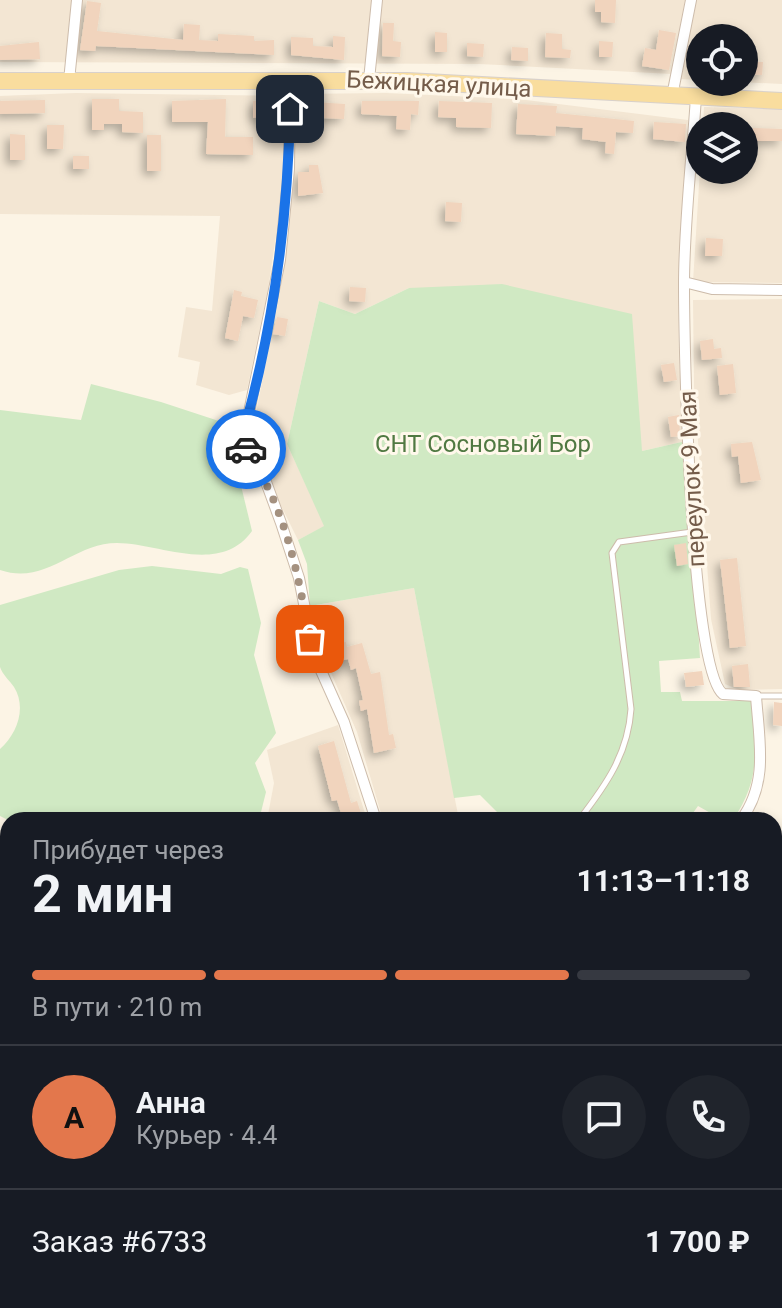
<!DOCTYPE html>
<html lang="ru">
<head>
<meta charset="utf-8">
<style>
  :root { --surface:#171b24; --page:#20242c; --text:#f1f3f6; --muted:#9ea1a6; --line:#363941; --accent:#e3774c }
  body { margin:0; font-family:Roboto,sans-serif; background:var(--page); color:var(--text); height:100vh; display:flex; flex-direction:column; font-size:30px; white-space:nowrap }
  * { box-sizing:border-box; margin:0 }
  p { font-size:26px; color:var(--muted) }
  .icon { flex:none; width:44px; height:44px; fill:none; stroke:currentColor; stroke-width:2; stroke-linecap:round; stroke-linejoin:round }
  .map { position:relative; flex:1; overflow:hidden }
  .drawer { position:absolute; left:0px; top:812px; width:782px; height:496px; display:flex; flex-direction:column; background:var(--surface); border-radius:24px 24px 0 0; box-shadow:0 4px 12px #0003 }
  .drawer>* { flex:none }
  .tools { position:absolute; left:686px; top:24px; display:grid; gap:16px }
  .tools a { display:grid; place-items:center; width:72px; height:72px; border-radius:50%; background:var(--surface); box-shadow:0 4px 12px #0003; font-size:40px }
  .pin { position:absolute; display:grid; place-items:center; width:68px; height:68px; color:#fff; margin:-34px; border-radius:16px; box-shadow:0 4px 12px #0006 }
  .courier { position:absolute; display:grid; place-items:center; width:80px; height:80px; margin:-40px; border:6px solid #1a73e8; border-radius:50%; background:#fff; color:#222; box-shadow:0 2px 10px #0007 }
  .head em { font-style:normal; font-weight:700 }
  .head div { display:flex; flex-direction:column-reverse }
  .head { display:flex; align-items:center; justify-content:space-between; height:136px; padding:0 32px }
  h1 { font-size:52px; font-weight:700; line-height:60px }
  .bar { display:grid; grid-template-columns:repeat(4,1fr); gap:12px 8px; align-content:center; height:96px; padding:0 32px }
  .bar i { height:10px; border-radius:6px; background:var(--line) }
  .bar .selected { background:var(--accent) }
  .bar p { grid-column:span 4 }
  .line { display:flex; align-items:center; gap:20px; padding:0 32px; border-top:2px solid var(--line) }
  .line div { flex:1 }
  .round { display:grid; place-items:center; flex:none; width:84px; height:84px; border-radius:42px; background:var(--page) }
  .map>svg:first-child { display:block }
  .residential { fill:#f3e6d3 }
  .green { fill:#d0e9c3 }
  .water { fill:#b9dce5; stroke:#a0cbd7; stroke-width:2 }
  .lines { fill:none; stroke-linecap:round; stroke-linejoin:round }
  .stream { stroke:#a0cbd7; stroke-width:3 }
  .building { fill:#f1d4bd; filter:url(#shadow) }
  .lane-casing { stroke:#cdbcab; stroke-width:7 }
  .street-casing { stroke:#cdbcab; stroke-width:12 }
  .primary-casing { stroke:#d8d1cc; stroke-width:18 }
  .lane { stroke:#fff; stroke-width:5 }
  .street { stroke:#fff; stroke-width:10 }
  .primary { stroke:#f9dd9e; stroke-width:16 }
  .done { stroke:#a49180; stroke-width:8; stroke-dasharray:0 14.4 }
  .route { stroke:#1a73e8; stroke-width:10 }
  .labels { text-anchor:middle; dominant-baseline:central; stroke-width:6; stroke-linejoin:round; paint-order:stroke }
  .street-label { font-size:24px; fill:#745c4a; stroke:#fff8eb }
  .park-label { font-size:24px; fill:#507942; stroke:#fff8eb }
</style>
</head>
<body>
<div class="map">
<svg width="782" height="1308" viewBox="0 0 782 1308">
  <defs>
    <filter id="shadow"><feDropShadow dx="-4.5" dy="4.5" stdDeviation="4" flood-color="#0004"/></filter>
  </defs>
  <rect width="100%" height="100%" fill="#fcf4e5"/>
  <g class="residential">
    <polygon points="0,0 685,0 672,74 479,64 0,62"/>
    <polygon points="695,0 782,0 782,84 740,82 744,82 744,38 700,38 700,80 680,79"/>
    <polygon points="76,93 284,96 284,182 268,289 247,390 229,395 196,385 200,362 178,357 186,307 212,311 220,216 0,214 0,96"/>
    <polygon points="386,93 518,99 688,120 678,298 679,365 686,441 642,451 409,288 355,314 319,301 287,444 325,526 298,540 250,443 277,306 291,199 296,94"/>
    <polygon points="704,107 782,109 782,283 693,282 700,169 744,170 744,126 703,126"/>
    <polygon points="782,299 782,689 739,690 725,684 711,619 694,386 693,300"/>
    <polygon points="414,588 459,820 383,820 357,732 321,650 310,606"/>
    <polygon points="338,725 367,820 267,820 274,783 267,750"/>
    <polygon points="774,910 782,910 782,999 774,1000"/>
  </g>
  <g class="green">
    <path d="M502,284L632,314L642,451L686,441L700,658L659,661L661,692H680L682,701H751L755,708C755,755 760,780 733,820H723L698,806L688,820H494L497,812L480,795L454,798L414,588L310,606L307,564L298,540L324,526L287,444L319,301L355,314L409,288Z"/>
    <path d="M91,384L161,402L231,425L235,461L252,531C220,576 159,543 117,543C73,543 46,586 0,570V410L81,420Z"/>
    <path d="M152,566L221,574L240,567L248,569L261,623L254,655L276,733L255,763L266,792L259,820H8L0,816V749C17,734 27,708 14,687C10,681 2,674 0,667C0,649 0,624 0,605L119,570Z"/>
    <polygon points="0,1146 8,1147 8,1218 0,1214"/>
    <polygon points="202,1300 592,1300 594,1308 208,1308"/>
  </g>
  <g class="water">
    <polygon points="0,1058 8,1059 8,1147 0,1146"/>
    <polygon points="0,1214 8,1218 8,1300 201,1300 208,1308 0,1308"/>
    <polygon points="592,1300 729,1300 741,1308 594,1308"/>
  </g>
  <g class="lines">
    <polyline class="stream" points="774,1179 782,1180"/>
  </g>
  <g class="building">
    <polygon points="595,0 616,0 615,23 601,22 601,12 595,12"/>
    <polygon points="87,1 101,3 97,31 183,40 184,24 200,25 199,40 218,41 218,34 254,36 254,41 274,40 274,55 96,46 95,51 80,50"/>
    <polygon points="383,23 394,23 393,41 401,42 400,57 382,56"/>
    <polygon points="659,30 676,33 669,70 642,66 645,48 656,50"/>
    <polygon points="435,32 447,33 447,52 435,52"/>
    <polygon points="546,33 562,34 562,49 571,50 570,58 545,57"/>
    <polygon points="333,36 345,37 344,60 291,55 291,37 313,38 313,46 333,47"/>
    <polygon points="599,41 613,42 612,57 599,57"/>
    <polygon points="39,42 40,59 0,60 0,46"/>
    <polygon points="467,43 484,44 483,57 467,56"/>
    <polygon points="512,47 528,48 528,61 511,60"/>
    <polygon points="744,62 763,62 762,75 744,74"/>
    <polygon points="92,99 119,99 119,111 143,112 143,133 122,132 122,124 104,124 104,130 92,130"/>
    <polygon points="226,99 225,137 253,137 253,155 206,154 208,122 172,122 172,101"/>
    <polygon points="282,99 282,122 261,123 260,117 253,118 253,101"/>
    <polygon points="45,100 45,113 0,114 0,101"/>
    <polygon points="362,101 419,101 418,115 411,114 410,130 396,129 397,116 361,114"/>
    <polygon points="439,101 492,103 491,128 456,127 456,118 438,117"/>
    <polygon points="314,102 345,104 344,119 321,118 321,128 306,127 307,110 314,110"/>
    <polygon points="518,104 557,106 556,113 634,121 633,133 616,132 614,154 605,153 606,142 582,139 583,128 556,126 555,136 516,134"/>
    <polygon points="654,122 686,124 685,142 653,139"/>
    <polygon points="47,125 64,125 63,149 47,149"/>
    <polygon points="753,128 782,129 782,141 753,141"/>
    <polygon points="10,134 25,135 25,160 10,160"/>
    <rect x="147" y="135" width="14" height="36"/>
    <rect x="73" y="156" width="16" height="13"/>
    <polygon points="309,165 318,165 323,193 298,196 298,172 309,172"/>
    <polygon points="446,202 462,203 461,222 445,221"/>
    <polygon points="706,238 723,239 722,256 705,256"/>
    <polygon points="350,287 366,288 365,302 349,301"/>
    <polygon points="234,290 242,292 241,296 258,300 254,318 243,316 238,341 225,338"/>
    <polygon points="277,317 288,319 285,336 273,334"/>
    <polygon points="713,339 714,349 721,348 722,358 702,360 700,341"/>
    <polygon points="674,363 677,380 664,382 661,365"/>
    <polygon points="733,364 736,393 720,395 717,366"/>
    <polygon points="679,415 680,436 671,437 668,417"/>
    <polygon points="752,442 761,480 741,483 738,456 732,457 731,444"/>
    <polygon points="686,543 688,564 677,566 674,545"/>
    <polygon points="737,558 746,646 730,648 720,560"/>
    <polygon points="330,641 330,645 346,642 347,647 362,643 371,674 380,672 389,735 393,734 396,748 374,753 367,709 361,711 359,701 363,700 356,668 351,670 348,659 327,664 321,643"/>
    <polygon points="748,664 750,687 734,687 732,666"/>
    <polygon points="702,671 704,685 686,687 684,673"/>
    <polygon points="774,702 782,703 782,726 773,725"/>
    <polygon points="334,741 351,803 357,801 363,820 343,820 337,800 332,801 318,746"/>
  </g>
  <g class="lines">
    <g class="lane-casing">
      <g id="lane">
        <polyline points="757,696 782,696"/>
        <path d="M579,820C606,785 628,754 631,709L612,553L619,542L692,532"/>
        <polyline points="774,888 782,888"/>
      </g>
    </g>
    <g class="street-casing">
      <g id="street">
        <polyline points="290,79 289,169 280,260 244,437 246,450 266,482 281,523 299,578 314,655 344,722 376,820"/>
        <polyline points="369,80 377,0"/>
        <polyline points="69,81 77,0"/>
        <polyline points="672,96 691,0"/>
        <path d="M696,97C692,159 684,223 684,285C684,342 690,669 723,694L756,696C759,740 769,783 741,820"/>
        <polyline points="684,282 712,289 782,290"/>
        <polyline points="774,1011 782,1010"/>
      </g>
    </g>
    <g class="primary-casing">
      <polyline id="primary" points="0,81 407,81 782,101"/>
    </g>
    <use href="#lane" class="lane"/>
    <use href="#street" class="street"/>
    <use href="#primary" class="primary"/>
  </g>
  <g class="lines">
    <path class="done" d="M246,449C252,460 260,470 265,482C290,530 300,586 310,639"/>
    <path class="route" d="M246,449L245,427C274,323 288,216 290,109"/>
  </g>
  <g class="labels">
    <g class="street-label">
      <text transform="translate(439 84) rotate(3)">Бежицкая улица</text>
      <text transform="translate(692 479) rotate(-93)">переулок 9 Мая</text>
    </g>
    <g class="park-label">
      <text x="483" y="444">СНТ Сосновый Бор</text>
    </g>
  </g>
</svg>
<div class="tools">
<a><svg class="icon" aria-label="locate" viewBox="0 0 24 24"><circle cx="12" cy="12" r="6"/><path d="M12 2v4M12 18v4M2 12h4M18 12h4"/></svg></a>
<a><svg class="icon" aria-label="layers" viewBox="0 0 24 24"><path d="M12 4l9 5-9 5-9-5zM3 14l9 5 9-5"/></svg></a>
</div>
<div class="pin" style="left:310px;top:639px;background:#ea580c"><svg class="icon" aria-label="bag" viewBox="0 0 24 24"><path d="M5 8h14l-1 12H6zM9 8a3 3 0 0 1 6 0"/></svg></div>
<div class="pin" style="left:290px;top:109px;background:#1f2937"><svg class="icon" aria-label="home" viewBox="0 0 24 24"><path d="M3 11l9-7 9 7M6 9v11h12V9"/></svg></div>
<div class="courier" style="left:246px;top:449px"><svg class="icon" aria-label="car" viewBox="0 0 24 24"><path d="M5 17H2v-5l4-1 3-4h7l3 4 3 1v5h-3M9 17h6M6 11h13"/><circle cx="7" cy="17" r="2"/><circle cx="17" cy="17" r="2"/></svg></div>
<section class="drawer">
<div class="head"><div><h1>2 мин</h1><p>Прибудет через</p></div><em>11:13–11:18</em></div>
<div class="bar"><i class="selected"></i><i class="selected"></i><i class="selected"></i><i></i><p>В пути · 210 m</p></div>
<div class="line" style="height:144px"><b class="round" style="background:var(--accent);color:#111">А</b><div><b>Анна</b><p>Курьер · 4.4</p></div><a class="round"><svg class="icon" aria-label="chat" viewBox="0 0 24 24"><path d="M4 5h16v11H9l-5 4z"/></svg></a><a class="round"><svg class="icon" aria-label="phone" viewBox="0 0 24 24"><path d="M5 4h4l2 5-3 2q2 4 5 5l2-3 5 2v4C11 20 4 13 5 4z"/></svg></a></div>
<div class="line" style="height:104px"><div>Заказ #6733</div><b>1 700 ₽</b></div>
</section>
</div>
</body>
</html>
